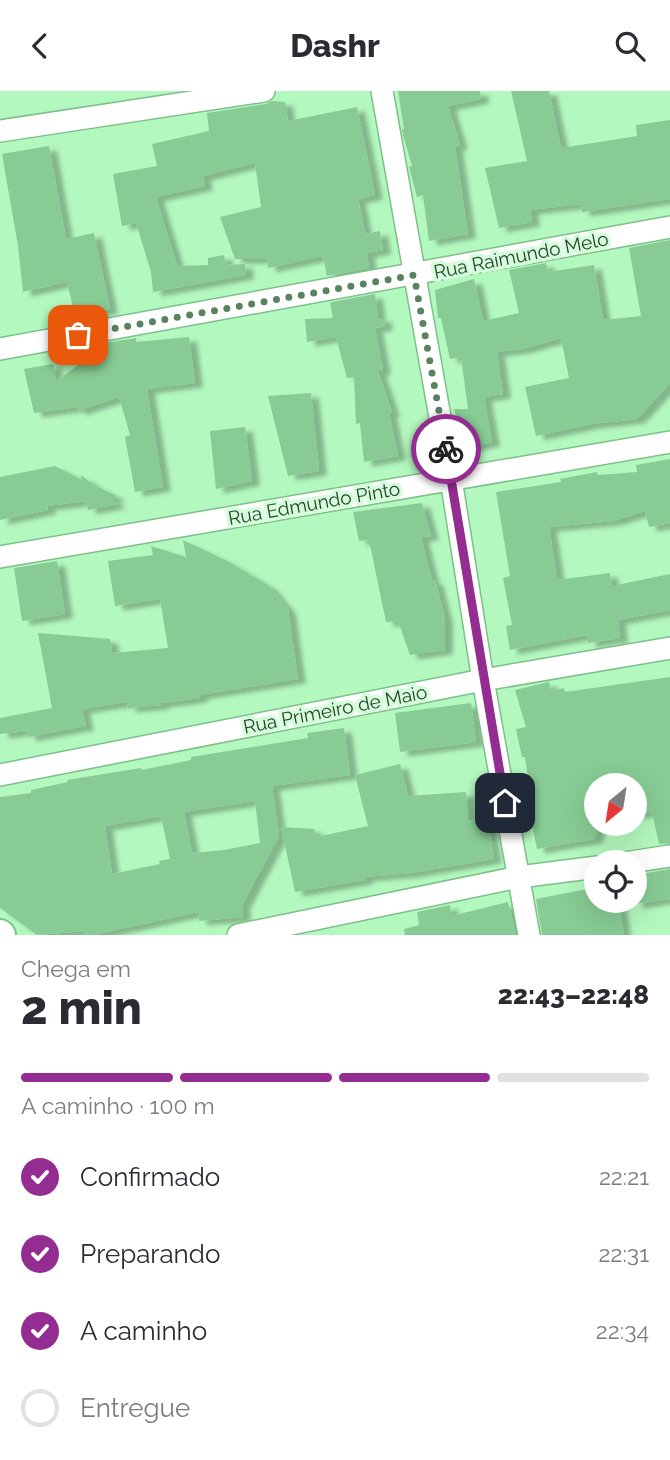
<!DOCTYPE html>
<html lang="pt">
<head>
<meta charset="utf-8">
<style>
  :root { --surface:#fff; --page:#f2f2f3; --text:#2b2b33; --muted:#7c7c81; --line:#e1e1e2; --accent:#942d91 }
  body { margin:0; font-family:Raleway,sans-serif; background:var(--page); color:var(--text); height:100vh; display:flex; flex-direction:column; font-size:26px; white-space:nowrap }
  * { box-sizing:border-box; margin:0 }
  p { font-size:23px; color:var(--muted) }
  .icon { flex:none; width:38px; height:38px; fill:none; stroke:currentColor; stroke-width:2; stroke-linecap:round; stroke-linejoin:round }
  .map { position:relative; height:844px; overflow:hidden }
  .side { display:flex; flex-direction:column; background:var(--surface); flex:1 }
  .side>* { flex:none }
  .needle { width:46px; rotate:210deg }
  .tools { position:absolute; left:584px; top:682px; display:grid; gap:14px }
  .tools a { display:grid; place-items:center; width:63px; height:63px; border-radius:50%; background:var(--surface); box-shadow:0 7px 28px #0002; font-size:35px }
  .pin { position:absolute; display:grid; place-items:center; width:60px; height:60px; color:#fff; margin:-30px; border-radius:14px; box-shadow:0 4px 10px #0006 }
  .courier { position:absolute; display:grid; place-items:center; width:70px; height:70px; margin:-35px; border:5px solid #942d91; border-radius:50%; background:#fff; color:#222; box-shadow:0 2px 9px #0007 }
  .overview em { font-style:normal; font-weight:800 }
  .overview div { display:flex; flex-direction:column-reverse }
  .overview { display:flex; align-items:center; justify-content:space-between; height:119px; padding:0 21px }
  h1 { font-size:46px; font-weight:800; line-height:52px }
  .bar { display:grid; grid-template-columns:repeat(4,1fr); gap:10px 7px; align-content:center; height:84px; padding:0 21px }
  .bar i { height:9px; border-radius:5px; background:var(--line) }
  .bar .active { background:var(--accent) }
  .bar p { grid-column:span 4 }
  ol { padding:0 21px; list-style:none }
  li { display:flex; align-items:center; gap:21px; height:77px }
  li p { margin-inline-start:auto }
  li .icon { padding:7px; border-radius:50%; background:var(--accent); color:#fff; stroke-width:4 }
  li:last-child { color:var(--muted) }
  li i { width:38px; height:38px; border:4px solid var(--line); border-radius:50% }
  header { display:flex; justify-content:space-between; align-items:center; height:91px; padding:0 21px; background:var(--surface); font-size:32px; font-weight:800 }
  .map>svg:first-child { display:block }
  .building { fill:#88cb94; fill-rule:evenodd; filter:url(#shadow) }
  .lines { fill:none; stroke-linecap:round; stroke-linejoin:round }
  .street-casing { stroke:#7dc089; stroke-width:24 }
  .secondary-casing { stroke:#7dc089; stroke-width:32 }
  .street { stroke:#fff; stroke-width:21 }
  .secondary { stroke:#fff; stroke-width:28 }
  .done { stroke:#598360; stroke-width:7; stroke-dasharray:0 12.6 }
  .route { stroke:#942d91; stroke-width:9 }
  .labels { text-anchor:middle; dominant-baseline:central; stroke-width:7; stroke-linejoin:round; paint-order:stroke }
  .street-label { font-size:19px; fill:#28442d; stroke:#d5fddb }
</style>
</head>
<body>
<header><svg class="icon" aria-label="back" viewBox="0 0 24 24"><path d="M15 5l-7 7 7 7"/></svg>Dashr<svg class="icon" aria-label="search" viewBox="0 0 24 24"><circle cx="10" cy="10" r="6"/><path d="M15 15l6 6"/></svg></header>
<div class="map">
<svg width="670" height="844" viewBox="0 0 670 844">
  <defs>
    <filter id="shadow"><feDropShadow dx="8" dy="4.5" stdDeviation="2" flood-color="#0004"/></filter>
  </defs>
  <rect width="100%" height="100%" fill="#b3f8be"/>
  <g class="building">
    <polygon points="398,0 480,0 481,8 448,15 460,54 455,55 468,143 429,150 423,104 417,106 409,76 412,75 403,44 402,38 404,38"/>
    <polygon points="511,0 549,0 561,57 637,45 636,34 670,29 670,108 582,121 581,113 530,119 532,131 499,137 485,77 527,70"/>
    <polygon points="272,10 285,11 288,30 357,16 375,104 358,108 365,143 380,140 383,159 367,162 369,177 327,185 323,165 268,177 267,168 235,168 220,126 261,116 255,72 203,85 205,95 156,106 177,175 208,174 208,167 224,164 226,174 245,173 246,184 153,201 151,181 136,132 122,135 113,83 157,75 152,53 209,40 207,22 266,13"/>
    <polygon points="49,55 66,148 94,142 110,218 75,225 67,191 23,201 18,155 2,63"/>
    <polygon points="670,149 670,292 637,328 592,333 536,345 525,296 569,287 561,247 522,258 497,261 503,303 484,306 492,351 465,357 454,318 468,318 461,266 450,268 441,227 438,227 435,199 474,188 483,230 519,222 509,179 546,172 548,181 594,174 603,229 641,225 629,157"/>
    <polygon points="375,203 378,227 384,227 385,235 375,237 383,279 378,280 392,321 389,322 398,365 364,371 360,332 356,333 354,286 347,287 336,246 307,251 305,228 333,227 330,212 332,211"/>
    <polygon points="189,246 195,292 147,298 163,396 135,401 125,346 130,344 119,306 77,320 77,316 34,322 24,278 53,273 56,290 105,255 104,252 136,247 136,251"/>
    <polygon points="311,302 319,380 288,385 268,305"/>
    <polygon points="245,336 252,390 216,398 210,340"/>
    <polygon points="670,368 670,432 649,436 645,420 613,430 549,436 557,489 610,482 612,495 670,483 670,519 618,529 620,547 588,552 587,544 510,559 506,535 512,534 503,487 510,485 496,401 561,391 560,388 597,381 598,384 637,381 636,374"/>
    <polygon points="55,375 82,389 81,384 94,394 119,406 110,407 118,413 88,419 86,410 47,415 48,419 0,429 0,386"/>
    <polygon points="422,412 431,445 421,446 432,490 435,489 445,527 445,559 410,564 398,530 386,531 369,449 359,450 353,421"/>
    <polygon points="183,449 229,471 269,495 288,518 298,588 199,604 200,607 161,612 161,614 128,617 127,611 82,618 86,635 28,646 27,640 0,643 0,627 52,617 38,542 110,548 112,562 168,557 160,508 115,515 108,470 153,464 151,455 186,466"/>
    <polygon points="57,470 65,523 22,530 14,477"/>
    <polygon points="670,586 670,752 659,753 652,721 635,723 635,691 597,695 597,741 594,748 537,758 530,723 533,722 525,666 522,666 516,638 526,636 515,599 549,591 551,600 564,597 565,601"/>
    <polygon points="471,612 476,651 400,661 395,622"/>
    <path d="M344,637L350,684L272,695L279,745L242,814L243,826L199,830L198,821L93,844H85L84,840L37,844L0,817V706L31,702V699L68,691L67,689L141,677L142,679L191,669V666L308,647L307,642ZM255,710L260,752L224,759L192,762L184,721ZM161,725L170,768L159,770L160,773L112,783L105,735Z"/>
    <polygon points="400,673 408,705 466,701 468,730 487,727 494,768 411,782 364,786 365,789 295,801 281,736 314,738 316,746 368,735 355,684"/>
    <polygon points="670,778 670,808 635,813 635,784"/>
    <polygon points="597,796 597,810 618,810 624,844 542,844 536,808"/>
    <polygon points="508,811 516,844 405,844 404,838 419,834 417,821 450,814 451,825"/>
  </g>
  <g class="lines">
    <g class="street-casing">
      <g id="street">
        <polyline points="382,0 451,388 483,589 529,844"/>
        <polyline points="0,40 264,0"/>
        <polyline points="0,258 670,136"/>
        <polyline points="0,466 670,351"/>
        <polyline points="0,684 483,589 670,557"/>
        <polyline points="624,772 670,765"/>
        <polyline points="238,844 519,786 597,776"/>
      </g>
    </g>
    <g class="secondary-casing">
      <polyline id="secondary" points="0,843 1,844"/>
    </g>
    <use href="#street" class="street"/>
    <use href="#secondary" class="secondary"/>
  </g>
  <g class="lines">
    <polyline class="done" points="78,244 414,184 446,358"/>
    <polyline class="route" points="446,358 505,712"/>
  </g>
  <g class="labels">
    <g class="street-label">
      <text transform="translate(521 164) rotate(-11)">Rua Raimundo Melo</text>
      <text transform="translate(314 412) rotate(-10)">Rua Edmundo Pinto</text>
      <text transform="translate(335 618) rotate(-11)">Rua Primeiro de Maio</text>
    </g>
  </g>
</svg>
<div class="tools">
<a><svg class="needle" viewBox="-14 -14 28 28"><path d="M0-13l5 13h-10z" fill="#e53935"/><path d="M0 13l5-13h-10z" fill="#7c7c81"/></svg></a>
<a><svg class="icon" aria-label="locate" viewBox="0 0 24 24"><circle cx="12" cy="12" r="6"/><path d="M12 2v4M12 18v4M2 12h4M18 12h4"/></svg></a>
</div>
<div class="pin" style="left:78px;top:244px;background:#ea580c"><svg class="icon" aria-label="bag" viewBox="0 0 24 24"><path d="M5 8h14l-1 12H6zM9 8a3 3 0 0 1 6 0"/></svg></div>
<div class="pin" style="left:505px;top:712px;background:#1f2937"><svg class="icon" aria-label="home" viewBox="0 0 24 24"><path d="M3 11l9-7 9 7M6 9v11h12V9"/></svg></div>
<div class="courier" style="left:446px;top:358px"><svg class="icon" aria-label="bike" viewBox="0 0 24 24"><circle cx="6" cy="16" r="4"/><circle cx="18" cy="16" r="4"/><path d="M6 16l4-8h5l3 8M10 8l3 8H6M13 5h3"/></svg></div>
</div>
<section class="side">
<div class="overview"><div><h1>2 min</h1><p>Chega em</p></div><em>22:43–22:48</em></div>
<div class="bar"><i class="active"></i><i class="active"></i><i class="active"></i><i></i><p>A caminho · 100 m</p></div>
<ol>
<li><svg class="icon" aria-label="check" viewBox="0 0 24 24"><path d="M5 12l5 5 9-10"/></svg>Confirmado<p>22:21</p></li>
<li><svg class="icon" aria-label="check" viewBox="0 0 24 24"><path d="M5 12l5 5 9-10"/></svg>Preparando<p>22:31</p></li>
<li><svg class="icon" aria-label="check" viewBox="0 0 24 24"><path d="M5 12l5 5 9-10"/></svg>A caminho<p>22:34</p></li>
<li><i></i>Entregue</li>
</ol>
</section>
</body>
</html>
